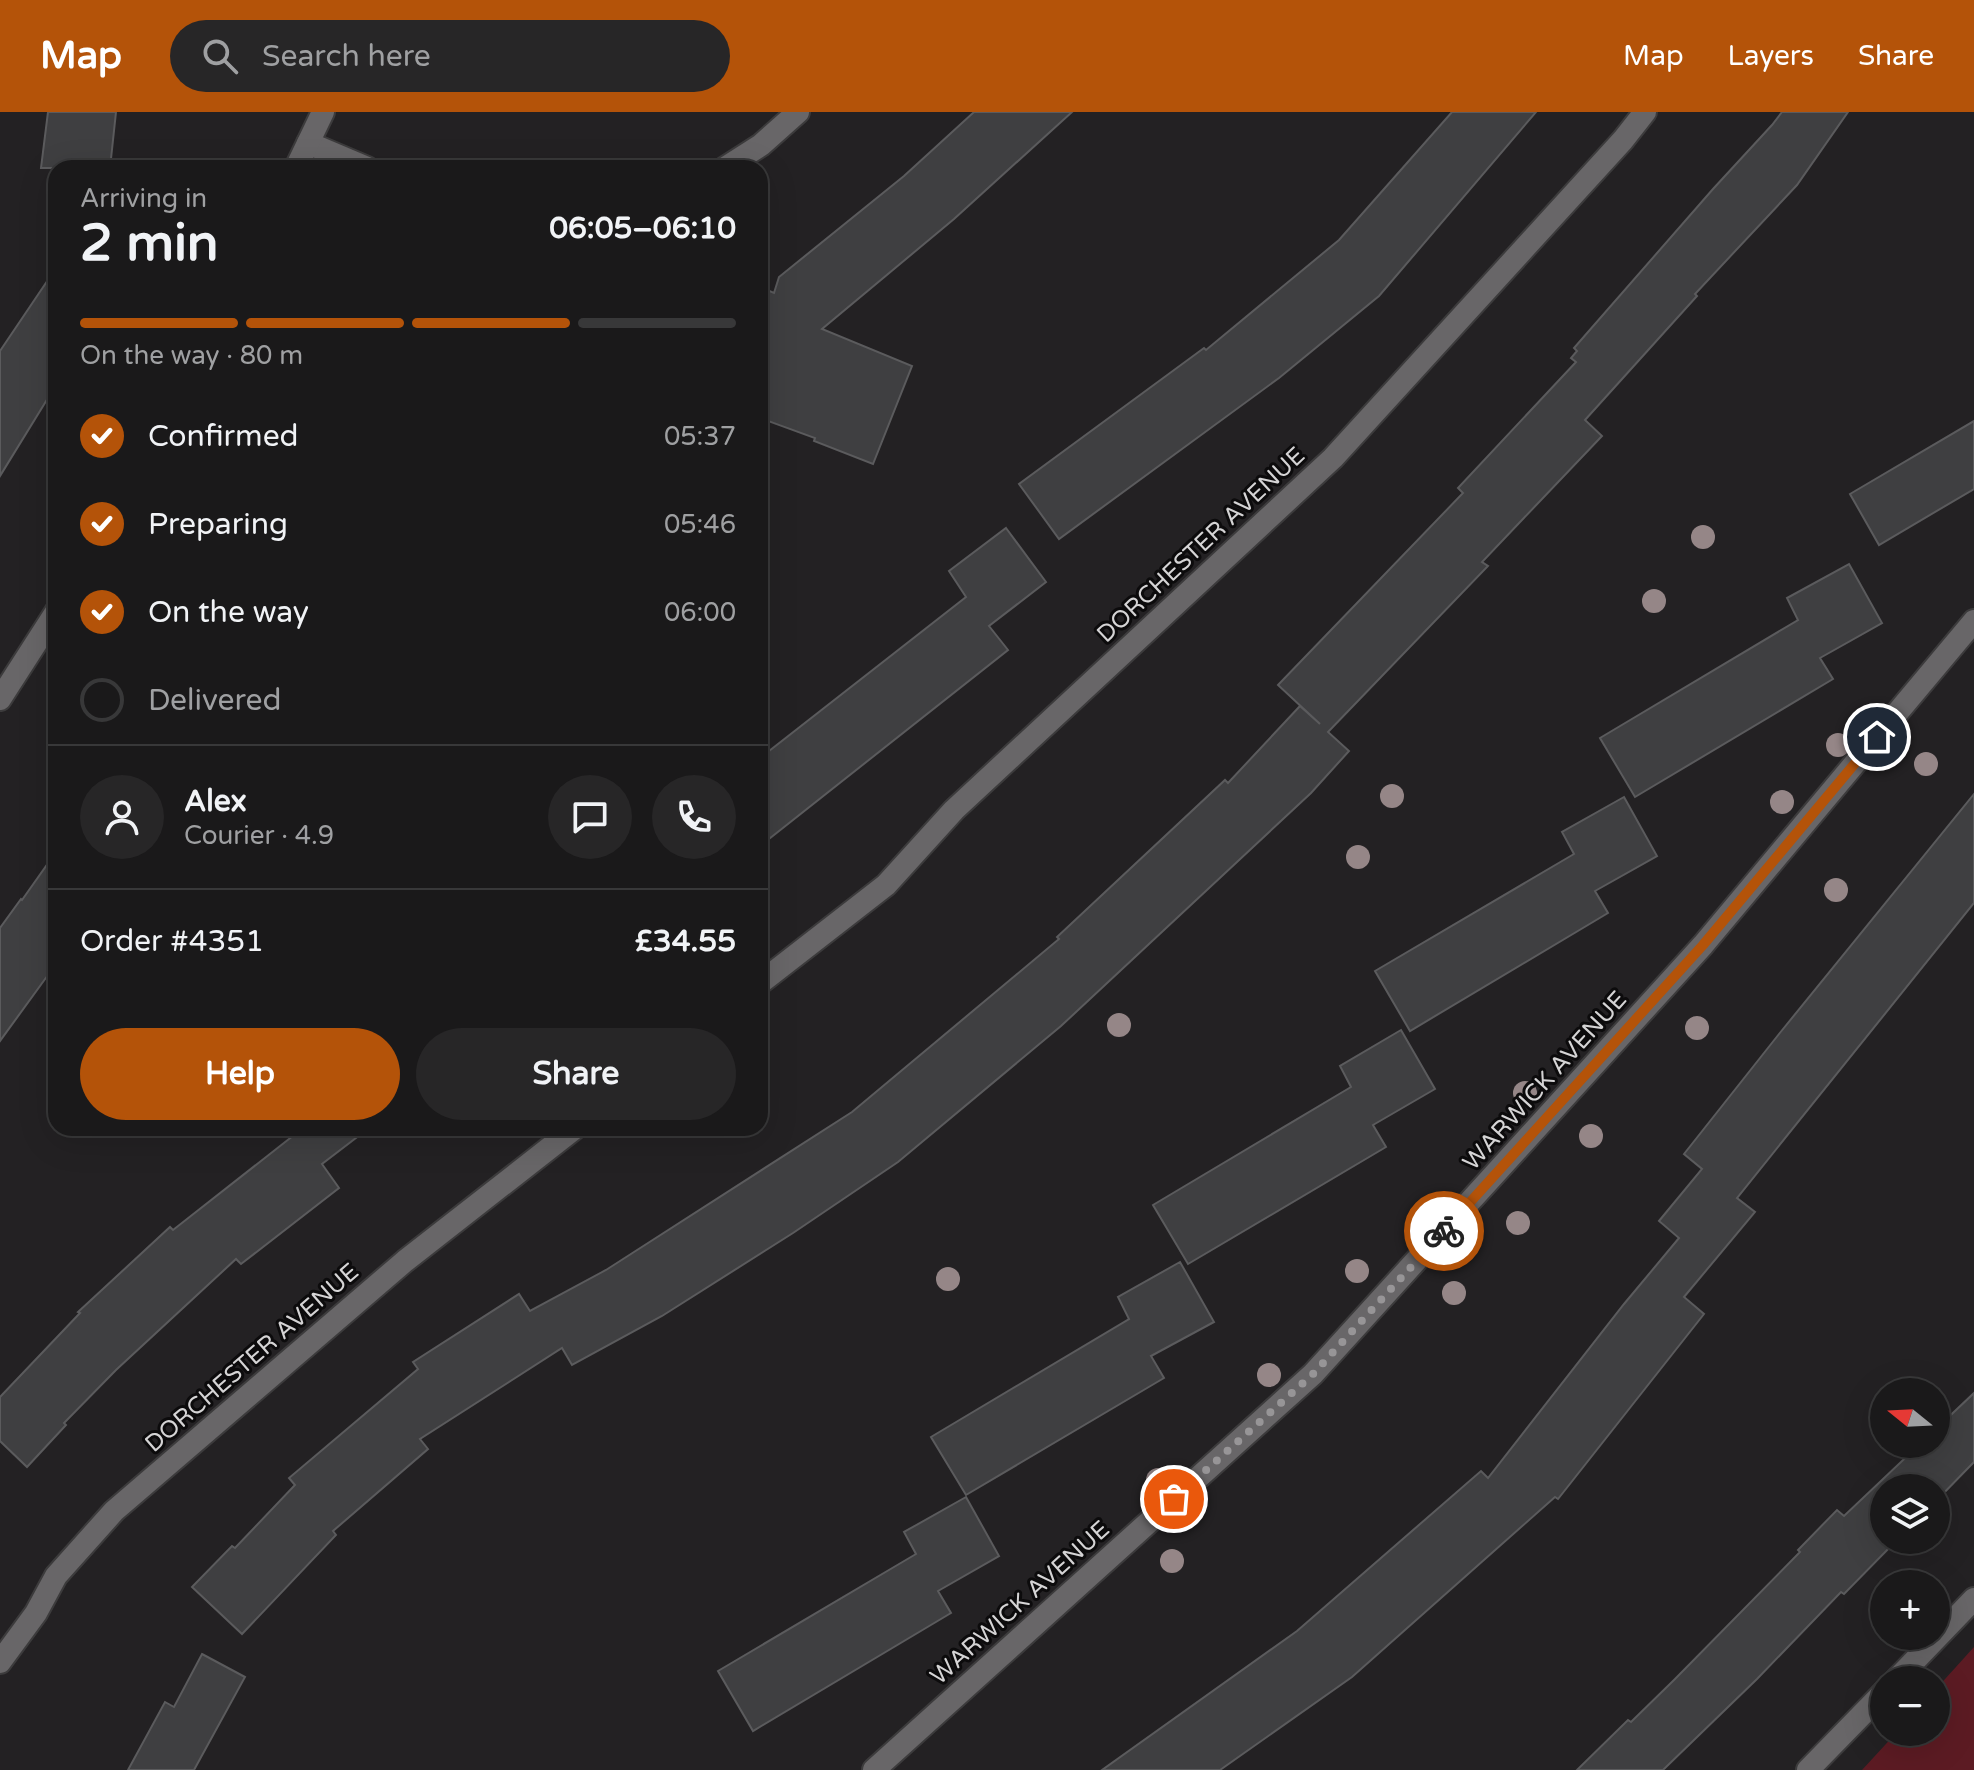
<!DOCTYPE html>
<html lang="en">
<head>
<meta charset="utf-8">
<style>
  :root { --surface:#1a191a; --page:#272627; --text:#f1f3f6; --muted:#9fa0a2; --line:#383839; --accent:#b45309 }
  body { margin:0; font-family:"Varela Round",sans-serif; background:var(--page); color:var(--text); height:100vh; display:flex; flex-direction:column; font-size:30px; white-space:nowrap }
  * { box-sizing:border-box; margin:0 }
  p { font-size:26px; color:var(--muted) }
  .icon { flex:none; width:44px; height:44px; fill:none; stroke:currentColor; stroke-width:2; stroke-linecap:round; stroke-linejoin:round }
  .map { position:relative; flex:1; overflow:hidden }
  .sheet { position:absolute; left:48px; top:48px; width:720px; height:976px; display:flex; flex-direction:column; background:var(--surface); border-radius:24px; box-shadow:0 8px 32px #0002,0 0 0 2px var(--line) }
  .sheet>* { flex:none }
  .needle { width:52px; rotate:288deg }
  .buttons { position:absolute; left:1870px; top:1266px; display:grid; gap:16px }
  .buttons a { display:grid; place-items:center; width:80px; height:80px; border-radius:50%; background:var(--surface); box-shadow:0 8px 32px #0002,0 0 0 2px var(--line); font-size:40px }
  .pin { position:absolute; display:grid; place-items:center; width:68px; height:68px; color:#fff; margin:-34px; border:4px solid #fff; border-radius:50%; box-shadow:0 2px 8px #0007 }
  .courier { position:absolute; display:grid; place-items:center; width:80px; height:80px; margin:-40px; border:6px solid #b45309; border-radius:50%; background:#fff; color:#222; box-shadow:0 2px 10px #0007 }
  .summary em { font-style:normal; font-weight:700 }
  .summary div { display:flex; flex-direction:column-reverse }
  .summary { display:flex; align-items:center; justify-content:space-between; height:136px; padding:0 32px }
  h1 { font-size:52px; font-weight:700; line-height:60px }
  .bar { display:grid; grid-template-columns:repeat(4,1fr); gap:12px 8px; align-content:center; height:96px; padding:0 32px }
  .bar i { height:10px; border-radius:6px; background:var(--line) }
  .bar .on { background:var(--accent) }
  .bar p { grid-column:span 4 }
  .line { display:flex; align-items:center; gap:20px; padding:0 32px; border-top:2px solid var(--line) }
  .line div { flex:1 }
  .round { display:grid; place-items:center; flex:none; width:84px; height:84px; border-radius:42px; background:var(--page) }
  ol { padding:0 32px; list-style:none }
  li { display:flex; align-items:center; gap:24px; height:88px }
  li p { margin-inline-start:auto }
  li .icon { padding:8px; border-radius:50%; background:var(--accent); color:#fff; stroke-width:4 }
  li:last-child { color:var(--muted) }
  li i { width:44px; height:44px; border:4px solid var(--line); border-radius:50% }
  .primary-button { display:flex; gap:16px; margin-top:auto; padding:16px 32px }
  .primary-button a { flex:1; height:92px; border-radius:48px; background:var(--accent); color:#fff; font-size:32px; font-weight:700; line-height:92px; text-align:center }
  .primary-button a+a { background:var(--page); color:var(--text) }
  header { display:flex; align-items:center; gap:48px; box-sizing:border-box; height:112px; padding:0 40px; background:var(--accent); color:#fff }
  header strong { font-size:38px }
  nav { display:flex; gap:44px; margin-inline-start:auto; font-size:28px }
  .search { width:560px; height:72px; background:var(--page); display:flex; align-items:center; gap:20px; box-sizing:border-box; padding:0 28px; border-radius:44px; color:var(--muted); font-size:30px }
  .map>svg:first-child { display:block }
  .green { fill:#5c1b23 }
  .building { fill:#3f3f41; stroke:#5b5b5d; stroke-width:2 }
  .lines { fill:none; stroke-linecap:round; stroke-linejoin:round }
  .minor-casing { stroke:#3c3b3c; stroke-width:26 }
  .tertiary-casing { stroke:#3c3b3c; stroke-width:26 }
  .minor { stroke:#686668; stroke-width:22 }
  .tertiary { stroke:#686668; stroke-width:22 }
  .tree { fill:#958687 }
  .done { stroke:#979597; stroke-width:8; stroke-dasharray:0 14.4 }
  .route { stroke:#b45309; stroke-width:10 }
  .labels { text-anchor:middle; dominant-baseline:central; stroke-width:6; stroke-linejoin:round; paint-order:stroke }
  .street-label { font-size:24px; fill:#d5d4d5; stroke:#0c0b0c }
</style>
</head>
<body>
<header>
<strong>Map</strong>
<div class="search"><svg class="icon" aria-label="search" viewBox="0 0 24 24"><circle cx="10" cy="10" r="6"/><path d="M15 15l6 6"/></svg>Search here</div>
<nav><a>Map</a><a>Layers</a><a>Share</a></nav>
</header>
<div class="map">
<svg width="1974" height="1658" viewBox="0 0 1974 1658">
  <rect width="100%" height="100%" fill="#232123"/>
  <polygon class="green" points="1974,1535 1974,1658 1862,1658 1897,1620 1936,1620 1936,1577"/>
  <g class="building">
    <polygon points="48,0 116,0 110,56 41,56"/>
    <polygon points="974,0 1072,0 954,107 822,217 912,254 873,352 814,329 815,326 760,306 760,175 774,181 779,165 904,64"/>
    <polygon points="1452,0 1536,0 1379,184 1279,266 1059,427 1019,372 1204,236 1206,238 1339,128"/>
    <polygon points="1782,0 1848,0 1797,73 1695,182 1697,184 1585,308 1602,324 1482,450 1488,454 1328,620 1349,639 1311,681 1061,914 898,1050 793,1121 662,1204 572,1253 562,1236 420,1327 428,1337 333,1419 336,1423 242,1522 192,1475 232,1434 235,1436 295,1373 289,1366 418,1257 413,1250 519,1182 530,1199 606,1158 852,1000 1059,827 1057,825 1225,668 1228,671 1300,594 1320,612 1278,573 1463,381 1458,376 1576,250 1571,246 1577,239 1574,236 1713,77 1772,13"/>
    <polygon points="56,156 56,273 0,364 0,239"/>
    <polygon points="1974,309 1974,377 1879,433 1850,382"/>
    <polygon points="1006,416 1046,470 989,514 1008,538 760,734 760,646 966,485 949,459"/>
    <polygon points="1849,452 1882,511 1820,546 1833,567 1635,685 1600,626 1798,508 1787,486"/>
    <polygon points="1974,682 1974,791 1737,1086 1755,1100 1684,1185 1704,1202 1558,1387 1555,1385 1352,1565 1220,1658 1102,1658 1297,1519 1481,1359 1488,1366 1624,1192 1679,1126 1659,1109 1702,1057 1684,1042 1779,922"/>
    <polygon points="1624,685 1657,744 1595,779 1608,801 1410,919 1375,859 1574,742 1562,720"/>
    <polygon points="56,740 56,852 0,929 0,816 21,787 22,788"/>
    <polygon points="1401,918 1435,977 1373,1013 1386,1035 1188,1152 1153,1093 1351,975 1340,954"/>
    <polygon points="303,1016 369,1016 322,1052 339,1076 241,1152 236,1147 116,1258 64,1311 66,1313 27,1355 0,1329 0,1285 80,1201 78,1200 170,1115 173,1118"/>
    <polygon points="1180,1150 1214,1210 1151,1244 1164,1266 966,1383 931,1325 1129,1207 1118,1185"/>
    <polygon points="1974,1281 1974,1350 1936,1389 1936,1376 1884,1376 1884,1428 1897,1428 1844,1482 1841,1480 1757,1567 1663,1658 1577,1658 1628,1608 1631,1610 1674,1568 1800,1440 1798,1438 1837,1398 1844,1404 1920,1332 1936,1332 1936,1317"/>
    <polygon points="966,1385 999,1444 938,1479 951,1501 753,1619 718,1559 916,1442 904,1420"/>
    <polygon points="202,1542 245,1565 194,1658 128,1658 165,1590 174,1595"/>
  </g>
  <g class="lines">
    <g class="minor-casing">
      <g id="minor">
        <polyline points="308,31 367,56"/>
        <polyline points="725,56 761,33 798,0"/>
        <polyline points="760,871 886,773 954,698 1333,346 1623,28 1645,0"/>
        <polyline points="0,1550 36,1501 56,1464 114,1399 405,1149 575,1016"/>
        <polyline points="1896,1568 1974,1487"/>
        <polyline points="874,1658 1313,1262 1703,833 1974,509"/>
        <polyline points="1808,1658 1884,1580"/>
      </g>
    </g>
    <g class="tertiary-casing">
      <g id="tertiary">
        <polyline points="296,56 323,0"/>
        <polyline points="0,587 56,500"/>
      </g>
    </g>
    <use href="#minor" class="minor"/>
    <use href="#tertiary" class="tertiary"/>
  </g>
  <g class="tree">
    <circle cx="1703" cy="425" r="12"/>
    <circle cx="1654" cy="489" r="12"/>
    <circle cx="1838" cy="633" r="12"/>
    <circle cx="1926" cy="652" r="12"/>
    <circle cx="1392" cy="684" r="12"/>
    <circle cx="1782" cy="690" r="12"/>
    <circle cx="1358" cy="745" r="12"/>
    <circle cx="1836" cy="778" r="12"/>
    <circle cx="1119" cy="913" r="12"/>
    <circle cx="1697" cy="916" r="12"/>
    <circle cx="1525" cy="981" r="12"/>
    <circle cx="1591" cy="1024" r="12"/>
    <circle cx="1427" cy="1107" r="12"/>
    <circle cx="1518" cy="1111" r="12"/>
    <circle cx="1357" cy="1159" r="12"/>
    <circle cx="948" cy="1167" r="12"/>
    <circle cx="1454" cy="1181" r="12"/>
    <circle cx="1269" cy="1263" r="12"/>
    <circle cx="1158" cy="1368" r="12"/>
    <circle cx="1172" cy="1449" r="12"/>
  </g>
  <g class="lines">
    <polyline class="done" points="1174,1387 1313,1262 1444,1119"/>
    <polyline class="route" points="1444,1119 1703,833 1877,625"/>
  </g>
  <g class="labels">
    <g class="street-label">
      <text transform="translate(1201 433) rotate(-43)">DORCHESTER AVENUE</text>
      <text transform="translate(1545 969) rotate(-48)">WARWICK AVENUE</text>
      <text transform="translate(252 1246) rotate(-41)">DORCHESTER AVENUE</text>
      <text transform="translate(1020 1491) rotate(-42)">WARWICK AVENUE</text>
    </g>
  </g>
</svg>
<div class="buttons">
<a><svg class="needle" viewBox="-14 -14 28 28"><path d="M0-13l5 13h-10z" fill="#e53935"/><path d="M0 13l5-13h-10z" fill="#9fa0a2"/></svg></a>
<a><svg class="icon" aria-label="layers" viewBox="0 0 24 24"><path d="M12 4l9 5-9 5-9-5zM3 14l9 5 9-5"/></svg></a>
<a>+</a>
<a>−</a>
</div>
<div class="pin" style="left:1174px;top:1387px;background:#ea580c"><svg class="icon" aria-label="bag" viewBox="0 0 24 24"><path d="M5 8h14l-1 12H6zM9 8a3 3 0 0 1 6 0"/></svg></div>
<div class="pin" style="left:1877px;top:625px;background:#1f2937"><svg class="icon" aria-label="home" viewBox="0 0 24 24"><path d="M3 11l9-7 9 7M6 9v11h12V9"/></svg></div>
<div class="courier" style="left:1444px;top:1119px"><svg class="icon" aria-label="bike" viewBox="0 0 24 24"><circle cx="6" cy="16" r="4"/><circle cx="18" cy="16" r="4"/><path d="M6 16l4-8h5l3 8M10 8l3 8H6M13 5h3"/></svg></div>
<section class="sheet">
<div class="summary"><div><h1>2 min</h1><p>Arriving in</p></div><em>06:05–06:10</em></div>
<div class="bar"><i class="on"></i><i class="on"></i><i class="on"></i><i></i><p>On the way · 80 m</p></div>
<ol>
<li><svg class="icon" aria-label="check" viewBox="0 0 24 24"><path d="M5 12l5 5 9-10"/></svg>Confirmed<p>05:37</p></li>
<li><svg class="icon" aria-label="check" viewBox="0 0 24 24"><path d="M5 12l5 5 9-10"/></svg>Preparing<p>05:46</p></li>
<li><svg class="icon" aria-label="check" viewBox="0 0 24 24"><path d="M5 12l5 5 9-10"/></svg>On the way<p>06:00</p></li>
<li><i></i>Delivered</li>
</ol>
<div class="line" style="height:144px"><a class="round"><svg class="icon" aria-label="person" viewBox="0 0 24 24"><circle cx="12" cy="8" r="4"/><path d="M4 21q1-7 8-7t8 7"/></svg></a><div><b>Alex</b><p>Courier · 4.9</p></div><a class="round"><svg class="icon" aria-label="chat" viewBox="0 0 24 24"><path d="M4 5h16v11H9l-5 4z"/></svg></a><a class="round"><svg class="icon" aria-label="phone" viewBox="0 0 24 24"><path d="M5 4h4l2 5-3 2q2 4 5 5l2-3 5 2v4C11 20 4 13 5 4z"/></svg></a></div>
<div class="line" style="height:104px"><div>Order #4351</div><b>£34.55</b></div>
<div class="primary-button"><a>Help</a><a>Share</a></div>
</section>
</div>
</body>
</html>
